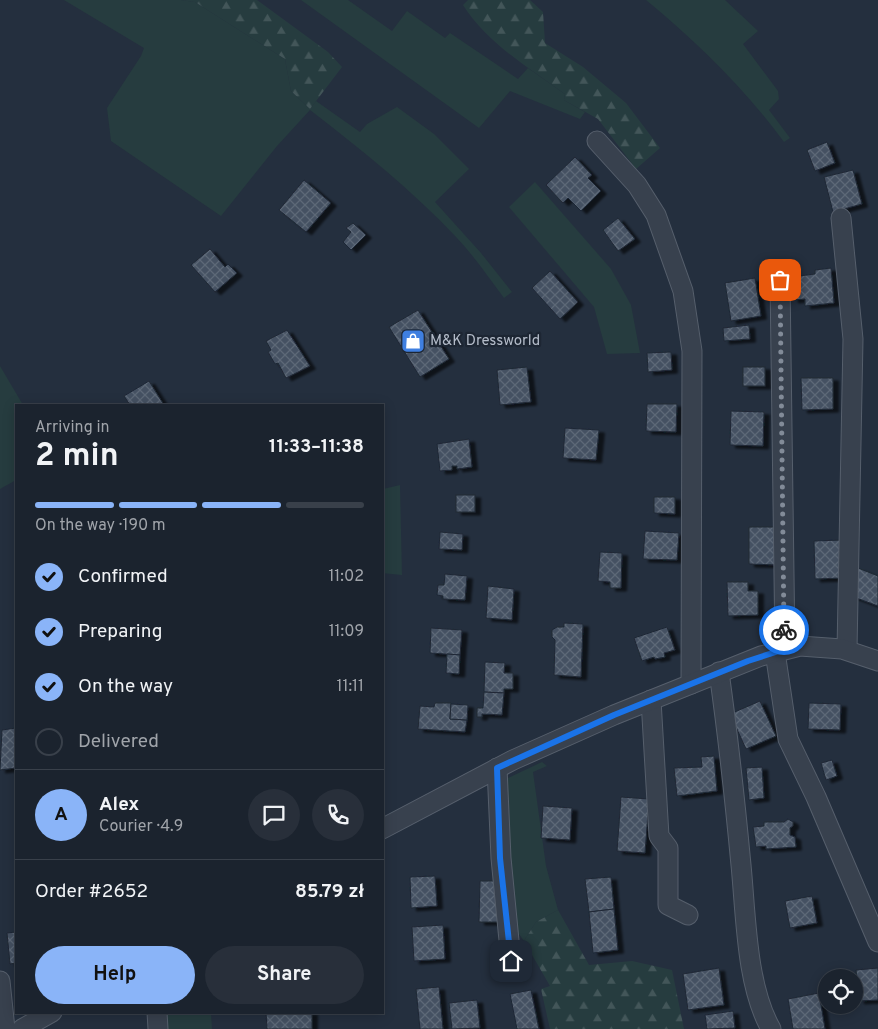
<!DOCTYPE html>
<html lang="en">
<head>
<meta charset="utf-8">
<style>
  :root { --surface:#1b232e; --page:#282f3a; --text:#f1f3f6; --muted:#a0a4aa; --line:#39404a; --accent:#8ab4f8 }
  body { margin:0; font-family:Overpass,sans-serif; background:var(--page); color:var(--text); height:100vh; display:flex; flex-direction:column; font-size:19px; white-space:nowrap }
  * { box-sizing:border-box; margin:0 }
  p { font-size:16px; color:var(--muted) }
  .icon { flex:none; width:28px; height:28px; fill:none; stroke:currentColor; stroke-width:2; stroke-linecap:round; stroke-linejoin:round }
  .map { position:relative; flex:1; overflow:hidden }
  .sheet { position:absolute; left:15px; top:404px; width:369px; height:610px; display:flex; flex-direction:column; background:var(--surface); border-radius:0px; box-shadow:0 2px 12px #0003,0 0 0 1px var(--line) }
  .sheet>* { flex:none }
  .buttons { position:absolute; left:818px; top:969px; display:grid; gap:10px }
  .buttons a { display:grid; place-items:center; width:45px; height:45px; border-radius:50%; background:var(--surface); box-shadow:0 2px 12px #0003,0 0 0 1px var(--line); font-size:25px }
  .pin { position:absolute; display:grid; place-items:center; width:42px; height:42px; color:#fff; margin:-21px; border-radius:10px; box-shadow:0 2px 8px #0006 }
  .courier { position:absolute; display:grid; place-items:center; width:50px; height:50px; margin:-25px; border:4px solid #1a73e8; border-radius:50%; background:#fff; color:#222; box-shadow:0 1px 6px #0007 }
  .headline em { font-style:normal; font-weight:700 }
  .headline div { display:flex; flex-direction:column-reverse }
  .headline { display:flex; align-items:center; justify-content:space-between; height:85px; padding:0 20px }
  h1 { font-size:32px; font-weight:700; line-height:38px }
  .bar { display:grid; grid-template-columns:repeat(4,1fr); gap:8px 5px; align-content:center; height:60px; padding:0 20px }
  .bar i { height:6px; border-radius:4px; background:var(--line) }
  .bar .selected { background:var(--accent) }
  .bar p { grid-column:span 4 }
  .line { display:flex; align-items:center; gap:12px; padding:0 20px; border-top:1px solid var(--line) }
  .line div { flex:1 }
  .round { display:grid; place-items:center; flex:none; width:52px; height:52px; border-radius:26px; background:var(--page) }
  ol { padding:0 20px; list-style:none }
  li { display:flex; align-items:center; gap:15px; height:55px }
  li p { margin-inline-start:auto }
  li .icon { padding:5px; border-radius:50%; background:var(--accent); color:#111; stroke-width:4 }
  li:last-child { color:var(--muted) }
  li i { width:28px; height:28px; border:2px solid var(--line); border-radius:50% }
  .action { display:flex; gap:10px; margin-top:auto; padding:10px 20px }
  .action a { flex:1; height:58px; border-radius:30px; background:var(--accent); color:#111; font-size:20px; font-weight:700; line-height:58px; text-align:center }
  .action a+a { background:var(--page); color:var(--text) }
  .map>svg:first-child { display:block }
  .green { fill:#263c3f }
  .forest { fill:url(#forest-firs) }
  .building { fill:url(#building-cross-hatch); stroke:#1f2835; filter:url(#shadow) }
  .lines { fill:none; stroke-linecap:round; stroke-linejoin:round }
  .minor-casing { stroke:#565f6c; stroke-width:21 }
  .minor { stroke:#38414e; stroke-width:19 }
  .done { stroke:#828b98; stroke-width:5; stroke-dasharray:0 9 }
  .route { stroke:#1a73e8; stroke-width:6 }
  .labels { text-anchor:middle; dominant-baseline:central; stroke-width:4.5; stroke-linejoin:round; paint-order:stroke }
  .poi-label { font-size:15px; fill:#b4bcc9; stroke:#1d2633; text-anchor:start }
</style>
</head>
<body>
<div class="map">
<svg width="878" height="1029" viewBox="0 0 878 1029">
  <defs>
    <pattern id="forest-firs" width="22" height="20" patternUnits="userSpaceOnUse" patternTransform="scale(1.25)"><rect width="22" height="20" fill="#263c3f"/><path d="M5 1l3.5 6h-7zM16 11l3.5 6h-7z" fill="#435659"/></pattern>
    <pattern id="building-cross-hatch" width="8" height="8" patternUnits="userSpaceOnUse" patternTransform="scale(1.25)"><rect width="8" height="8" fill="#455162"/><path d="M0 0l8 8M0 8l8-8" fill="none" stroke="#5d6877"/></pattern>
    <filter id="shadow"><feDropShadow dx="5.5" dy="3" stdDeviation="1" flood-color="#0009"/></filter>
  </defs>
  <rect width="100%" height="100%" fill="#242f3e"/>
  <g class="green">
    <path d="M64,0H181L195,2L285,59L291,91L310,109L316,101L360,132L367,124L397,107L434,134L469,169L435,202L481,253L512,292L504,298C489,278 474,256 457,238C412,190 362,150 310,110L277,146L221,216L111,141L107,108L141,56L144,48Z"/>
    <polygon points="301,0 348,0 392,31 407,11 445,38 450,33 518,79 528,68 565,94 564,100 585,112 580,119 510,91 479,128"/>
    <path d="M646,0H725L758,31L743,44L778,91L779,99L769,110L790,138L784,142C745,89 697,42 646,0Z"/>
    <polygon points="535,182 611,269 631,305 640,353 607,354 594,307 509,207"/>
    <polygon points="0,366 23,405 16,405 16,480 0,489"/>
    <polygon points="400,485 402,575 382,573 383,489"/>
    <polygon points="542,762 547,766 533,772 546,866 558,910 536,922 524,941 511,923 506,779"/>
    <polygon points="165,1013 211,1013 212,1029 167,1029"/>
  </g>
  <g class="forest">
    <polygon points="181,0 257,0 328,52 342,67 310,109 291,91 285,59 195,2"/>
    <path d="M468,0H530L543,12L545,43L583,67L626,103L660,148L636,169L598,119L564,100L565,94C529,68 487,43 463,5Z"/>
    <polygon points="558,910 589,965 632,961 672,970 684,1029 550,1029 541,989 550,986 524,941 536,922"/>
  </g>
  <g class="building">
    <polygon points="827,142 835,163 815,171 807,150"/>
    <polygon points="575,157 592,175 588,178 601,191 581,211 568,198 563,203 546,185"/>
    <polygon points="853,170 862,204 833,212 824,177"/>
    <polygon points="304,180 331,203 306,232 279,210"/>
    <polygon points="618,218 635,239 618,251 603,230"/>
    <polygon points="353,223 366,235 351,250 343,242 351,232 346,228"/>
    <polygon points="210,249 225,267 228,264 237,273 215,292 191,265"/>
    <polygon points="831,268 834,303 805,306 805,299 793,300 791,277 815,274 815,270"/>
    <polygon points="550,271 578,302 560,319 532,288"/>
    <polygon points="755,278 761,316 731,321 725,283"/>
    <polygon points="418,310 449,359 420,377 389,327"/>
    <polygon points="749,325 750,339 724,341 723,328"/>
    <polygon points="287,330 310,366 286,378 278,363 275,364 268,352 271,350 266,341"/>
    <polygon points="671,352 672,370 648,372 647,353"/>
    <polygon points="527,367 531,402 500,405 497,370"/>
    <rect x="743" y="367" width="22" height="19"/>
    <polygon points="801,378 833,378 833,409 802,410"/>
    <polygon points="149,381 164,405 130,405 124,396"/>
    <polygon points="647,404 677,404 676,432 646,431"/>
    <polygon points="731,411 764,412 763,446 730,445"/>
    <polygon points="565,428 599,430 596,460 563,458"/>
    <polygon points="469,439 472,467 457,469 457,466 452,466 452,470 440,471 437,444"/>
    <rect x="456" y="495" width="19" height="17"/>
    <polygon points="654,497 675,497 675,514 654,513"/>
    <polygon points="749,527 779,527 779,565 749,564"/>
    <polygon points="645,531 679,533 677,560 643,559"/>
    <polygon points="440,532 463,534 462,550 439,549"/>
    <polygon points="842,540 843,578 815,579 814,541"/>
    <polygon points="600,552 622,553 621,588 610,588 610,582 598,581"/>
    <polygon points="858,568 878,576 878,606 851,596"/>
    <polygon points="445,574 467,576 465,600 443,599 443,596 437,595 438,585 444,585"/>
    <polygon points="727,582 748,582 748,591 758,591 758,615 728,616"/>
    <polygon points="488,586 514,589 512,620 486,618"/>
    <polygon points="564,623 583,624 581,677 554,675 555,640 552,637 552,630 557,627 564,627"/>
    <polygon points="667,627 675,650 664,653 665,657 655,659 654,657 642,661 634,638"/>
    <polygon points="431,628 462,630 460,655 430,653"/>
    <polygon points="447,654 460,655 459,674 446,673"/>
    <polygon points="485,662 505,663 504,673 513,673 513,689 504,689 504,693 484,692"/>
    <polygon points="484,692 504,693 502,715 482,714 482,717 477,717 477,708 483,708"/>
    <polygon points="760,701 776,736 746,749 730,714"/>
    <polygon points="435,703 451,703 450,719 467,720 465,732 418,729 420,706 434,707"/>
    <polygon points="809,703 841,704 840,730 808,729"/>
    <polygon points="451,704 468,705 467,720 450,719"/>
    <polygon points="16,728 16,768 0,770 2,730"/>
    <polygon points="714,756 717,791 677,796 674,768 702,767 701,757"/>
    <polygon points="832,760 837,776 826,780 821,763"/>
    <polygon points="762,767 764,798 749,800 746,768"/>
    <polygon points="621,797 649,799 645,853 617,851"/>
    <polygon points="543,806 572,808 570,840 541,838"/>
    <polygon points="788,819 793,822 793,826 790,828 790,835 795,837 796,847 766,849 766,846 756,847 753,827 764,826 764,822 784,822"/>
    <polygon points="435,876 437,906 411,908 410,877"/>
    <polygon points="611,877 614,909 589,912 585,879"/>
    <polygon points="480,881 500,881 499,922 479,922"/>
    <polygon points="812,896 817,923 790,928 785,901"/>
    <polygon points="614,909 618,950 593,953 589,912"/>
    <polygon points="443,925 445,959 414,961 412,927"/>
    <polygon points="16,932 16,963 10,964 7,933"/>
    <polygon points="719,968 724,1005 688,1010 683,974"/>
    <polygon points="878,968 878,1000 859,1001 856,970"/>
    <polygon points="439,987 443,1029 420,1029 416,989"/>
    <polygon points="531,990 539,1029 517,1029 510,994"/>
    <polygon points="819,993 825,1029 793,1029 788,999"/>
    <polygon points="477,1000 480,1028 452,1029 449,1003"/>
    <polygon points="733,1011 735,1028 707,1029 705,1015"/>
    <polygon points="266,1012 312,1012 312,1029 267,1029"/>
  </g>
  <g class="lines">
    <g class="minor-casing">
      <g id="minor">
        <polyline points="597,141 637,185 656,215 683,291 692,351 691,684"/>
        <polyline points="841,218 853,339 847,650"/>
        <polyline points="780,280 785,649"/>
        <polyline points="775,652 788,739 816,797 878,942"/>
        <path d="M719,672C728,736 735,801 741,865C746,915 746,985 771,1029"/>
        <polyline points="651,700 659,836 668,848 668,905 688,915"/>
        <polyline points="497,768 501,858 511,961"/>
        <polyline points="382,829 513,760 614,715 761,656 800,646 842,649 878,661"/>
        <polyline points="0,981 5,1029"/>
        <polyline points="157,1012 158,1029"/>
        <polyline points="22,1029 52,1012"/>
      </g>
    </g>
    <use href="#minor" class="minor"/>
  </g>
  <g class="lines">
    <polyline class="done" points="780,280 784,630"/>
    <polyline class="route" points="511,961 500,858 497,768 614,715 748,661 785,649 784,630"/>
  </g>
  <defs>
    <g id="shop-square" transform="scale(1.25)"><rect x="-9" y="-9" width="18" height="18" rx="4" fill="#3f7fe0" stroke="#1d2633"/><path d="M-5-2.5h2.3a2.7 3.5 0 0 1 5.4 0H5L5.5 6h-11ZM-1.5-2.5h3a1.5 2.3 0 0 0-3 0Z" fill="#fff"/></g>
  </defs>
  <g fill-rule="evenodd">
    <use href="#shop-square" x="413" y="341"/>
  </g>
  <g class="labels">
    <g class="poi-label">
      <text x="430" y="341">M&amp;K Dressworld</text>
    </g>
  </g>
</svg>
<div class="buttons">
<a><svg class="icon" aria-label="locate" viewBox="0 0 24 24"><circle cx="12" cy="12" r="6"/><path d="M12 2v4M12 18v4M2 12h4M18 12h4"/></svg></a>
</div>
<div class="pin" style="left:780px;top:280px;background:#ea580c"><svg class="icon" aria-label="bag" viewBox="0 0 24 24"><path d="M5 8h14l-1 12H6zM9 8a3 3 0 0 1 6 0"/></svg></div>
<div class="pin" style="left:511px;top:961px;background:#1f2937"><svg class="icon" aria-label="home" viewBox="0 0 24 24"><path d="M3 11l9-7 9 7M6 9v11h12V9"/></svg></div>
<div class="courier" style="left:784px;top:630px"><svg class="icon" aria-label="bike" viewBox="0 0 24 24"><circle cx="6" cy="16" r="4"/><circle cx="18" cy="16" r="4"/><path d="M6 16l4-8h5l3 8M10 8l3 8H6M13 5h3"/></svg></div>
<section class="sheet">
<div class="headline"><div><h1>2 min</h1><p>Arriving in</p></div><em>11:33–11:38</em></div>
<div class="bar"><i class="selected"></i><i class="selected"></i><i class="selected"></i><i></i><p>On the way · 190 m</p></div>
<ol>
<li><svg class="icon" aria-label="check" viewBox="0 0 24 24"><path d="M5 12l5 5 9-10"/></svg>Confirmed<p>11:02</p></li>
<li><svg class="icon" aria-label="check" viewBox="0 0 24 24"><path d="M5 12l5 5 9-10"/></svg>Preparing<p>11:09</p></li>
<li><svg class="icon" aria-label="check" viewBox="0 0 24 24"><path d="M5 12l5 5 9-10"/></svg>On the way<p>11:11</p></li>
<li><i></i>Delivered</li>
</ol>
<div class="line" style="height:90px"><b class="round" style="background:var(--accent);color:#111">A</b><div><b>Alex</b><p>Courier · 4.9</p></div><a class="round"><svg class="icon" aria-label="chat" viewBox="0 0 24 24"><path d="M4 5h16v11H9l-5 4z"/></svg></a><a class="round"><svg class="icon" aria-label="phone" viewBox="0 0 24 24"><path d="M5 4h4l2 5-3 2q2 4 5 5l2-3 5 2v4C11 20 4 13 5 4z"/></svg></a></div>
<div class="line" style="height:65px"><div>Order #2652</div><b>85.79 zł</b></div>
<div class="action"><a>Help</a><a>Share</a></div>
</section>
</div>
</body>
</html>
